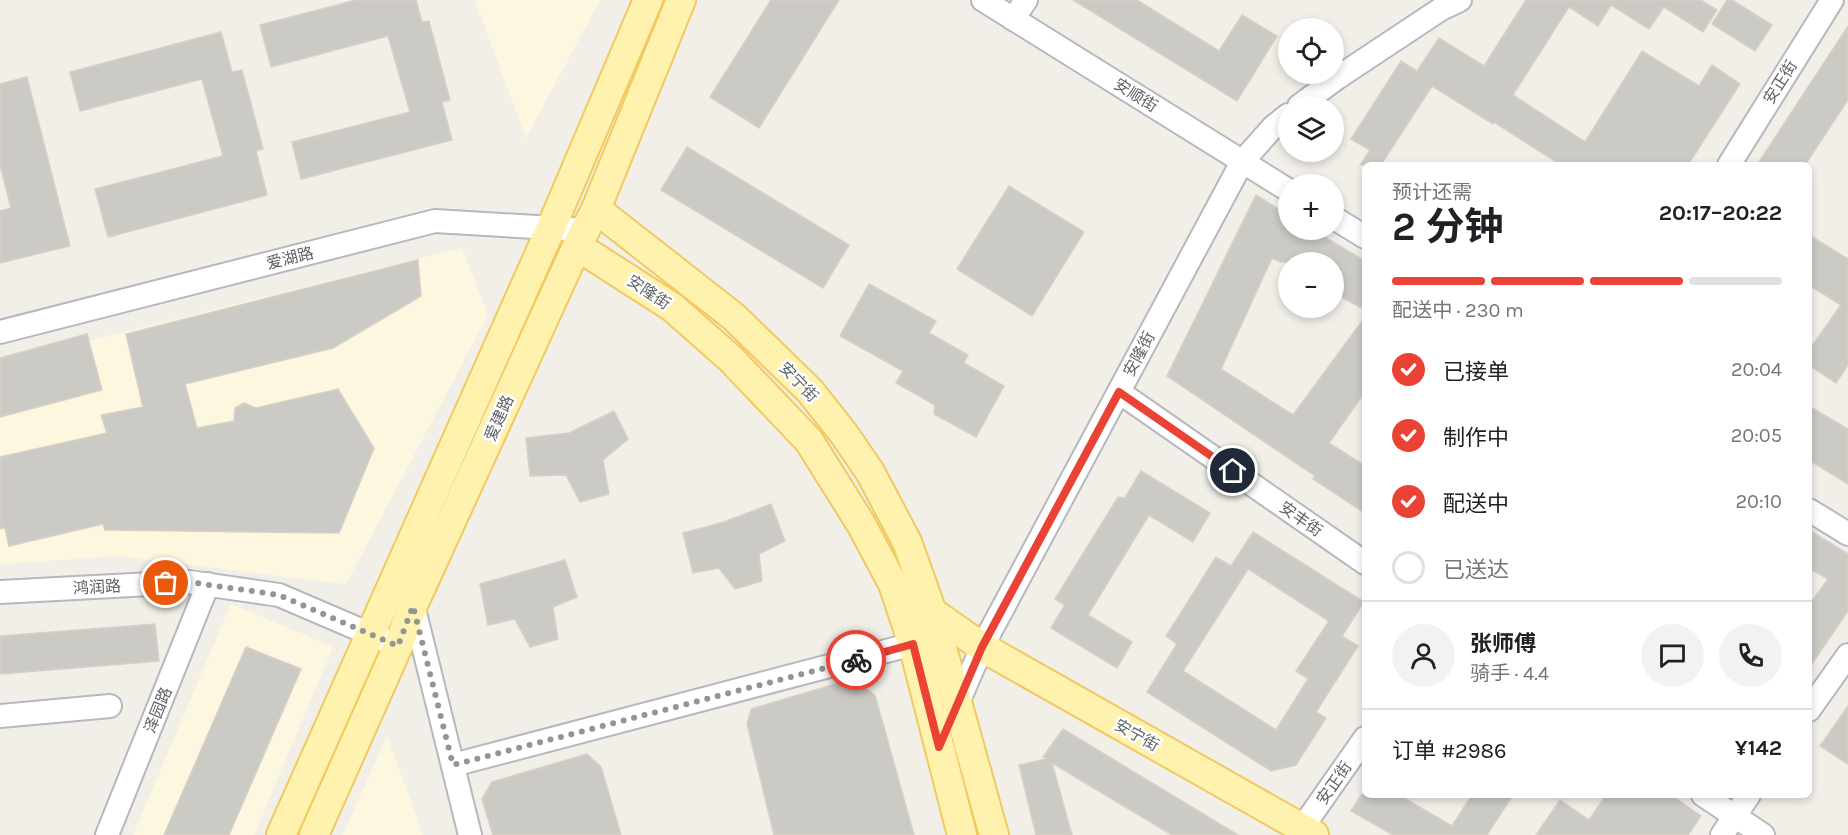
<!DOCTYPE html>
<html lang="zh">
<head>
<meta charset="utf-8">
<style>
  :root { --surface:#fff; --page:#f2f2f2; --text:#202124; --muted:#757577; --line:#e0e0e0; --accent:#ea4335 }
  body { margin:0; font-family:Karla,"Noto Sans SC",sans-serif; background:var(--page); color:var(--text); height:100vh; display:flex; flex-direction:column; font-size:22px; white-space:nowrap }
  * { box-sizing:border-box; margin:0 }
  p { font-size:20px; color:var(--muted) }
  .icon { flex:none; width:33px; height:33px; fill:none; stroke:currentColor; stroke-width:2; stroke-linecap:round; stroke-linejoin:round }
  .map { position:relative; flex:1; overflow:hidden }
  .details { position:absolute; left:1362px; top:162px; width:450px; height:636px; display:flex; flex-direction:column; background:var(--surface); border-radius:9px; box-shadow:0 3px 9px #0003 }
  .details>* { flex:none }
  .fabs { position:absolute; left:1278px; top:18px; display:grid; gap:12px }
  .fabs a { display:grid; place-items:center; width:66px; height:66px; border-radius:50%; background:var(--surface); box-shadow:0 3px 9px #0003; font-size:30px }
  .pin { position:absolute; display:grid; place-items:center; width:51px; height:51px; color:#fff; margin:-26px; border:3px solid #fff; border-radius:50%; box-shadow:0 2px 6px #0007 }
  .courier { position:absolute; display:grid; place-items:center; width:60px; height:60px; margin:-30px; border:4px solid #ea4335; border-radius:50%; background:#fff; color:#222; box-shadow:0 2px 8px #0007 }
  .headline em { font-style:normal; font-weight:700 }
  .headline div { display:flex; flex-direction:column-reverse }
  .headline { display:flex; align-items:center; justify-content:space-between; height:102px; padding:0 30px }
  h1 { font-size:39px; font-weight:700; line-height:45px }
  .bar { display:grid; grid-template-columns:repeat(4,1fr); gap:9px 6px; align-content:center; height:72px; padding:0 30px }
  .bar i { height:8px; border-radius:4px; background:var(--line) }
  .bar .active { background:var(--accent) }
  .bar p { grid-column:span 4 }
  .line { display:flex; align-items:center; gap:15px; padding:0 30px; border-top:2px solid var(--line) }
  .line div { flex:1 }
  .round { display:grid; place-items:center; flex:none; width:63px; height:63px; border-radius:32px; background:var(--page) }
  ol { padding:0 30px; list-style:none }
  li { display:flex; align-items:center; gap:18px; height:66px }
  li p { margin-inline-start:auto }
  li .icon { padding:6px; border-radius:50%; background:var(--accent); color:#fff; stroke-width:4 }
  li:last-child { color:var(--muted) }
  li i { width:33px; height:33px; border:3px solid var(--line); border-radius:50% }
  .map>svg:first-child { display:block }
  .commercial { fill:#fef7e0 }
  .building { fill:#cccac5; stroke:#d6d1c6; stroke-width:1.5; fill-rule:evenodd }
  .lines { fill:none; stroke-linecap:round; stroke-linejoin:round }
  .minor-casing { stroke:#b5b8bc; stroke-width:26 }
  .major-casing { stroke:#f2c960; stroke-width:32 }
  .minor { stroke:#fff; stroke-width:22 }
  .major { stroke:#fff2af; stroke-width:28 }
  .done { stroke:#929495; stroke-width:6; stroke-dasharray:0 10.8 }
  .route { stroke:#ea4335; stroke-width:8 }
  .labels { text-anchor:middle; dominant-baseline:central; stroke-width:5; stroke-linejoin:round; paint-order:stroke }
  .street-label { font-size:16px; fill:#5f6368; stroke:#fff }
</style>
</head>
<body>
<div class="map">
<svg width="1848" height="835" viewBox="0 0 1848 835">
  <rect width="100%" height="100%" fill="#f1efe8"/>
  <g class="commercial">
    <polygon points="475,0 600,0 526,138"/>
    <polygon points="462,248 488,315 346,584 119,556 0,564 0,363"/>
    <polygon points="231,604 333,647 254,835 133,835"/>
    <polygon points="387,736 423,835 343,835"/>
  </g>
  <g class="building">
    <polygon points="356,0 416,0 422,22 429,21 450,100 442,102 452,140 301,179 292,142 410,112 388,36 271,67 260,25"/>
    <polygon points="771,0 839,0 759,128 710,97"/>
    <polygon points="1073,0 1137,0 1219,51 1242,15 1277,36 1237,101"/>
    <polygon points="1526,0 1701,0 1717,10 1703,32 1664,7 1649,29 1611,5 1598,26 1569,7 1513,95 1585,142 1642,51 1699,86 1712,65 1740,84 1688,165 1561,165 1494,122 1493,124 1432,86 1381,165 1360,165 1370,150 1351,139 1401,61 1417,71 1439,38 1484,66"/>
    <polygon points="1727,0 1732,0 1772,25 1755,51 1712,24"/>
    <polygon points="1848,26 1848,100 1805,165 1757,165"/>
    <polygon points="221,32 232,72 242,70 263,149 256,151 267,195 108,237 95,189 223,156 202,79 80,111 70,72"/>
    <polygon points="27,77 70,246 0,263 0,211 11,208 0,165 0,84"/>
    <polygon points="687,147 849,245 823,288 661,190"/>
    <polygon points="1009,186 1084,232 1032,316 957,269"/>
    <polygon points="1256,195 1288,215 1288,230 1313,230 1365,261 1365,310 1334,293 1334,262 1281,262 1272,258 1221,369 1293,415 1365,317 1365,392 1329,443 1365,466 1365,513 1313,479 1315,476 1167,376"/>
    <polygon points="1809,235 1848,259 1848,365 1836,383 1809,365 1809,350 1841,305 1809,285"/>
    <polygon points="418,260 421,296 333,348 185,384 197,428 234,421 235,408 244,403 256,408 338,389 374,448 339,533 105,530 103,524 9,546 5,528 0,529 0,457 107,433 101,415 143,407 126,334"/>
    <polygon points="869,284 936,321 929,333 968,355 964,363 1004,386 976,437 934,414 935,405 896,383 903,371 840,336"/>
    <polygon points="87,334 102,390 0,417 0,358"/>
    <polygon points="1809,406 1848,429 1848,484 1809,460"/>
    <polygon points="614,411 628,439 603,460 609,494 580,502 566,475 530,476 526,438 569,433"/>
    <polygon points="1141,471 1210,513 1193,542 1149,515 1088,615 1132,642 1117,668 1051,628 1065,605 1055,599 1118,497 1125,498"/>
    <polygon points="771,504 785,541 759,554 762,581 735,589 719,568 693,573 683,533 724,522"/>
    <polygon points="1809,530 1848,554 1848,611 1809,668 1809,605 1828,579 1809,568"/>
    <path d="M1253,532L1364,602L1342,636L1358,646L1316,712L1326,718L1296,765L1271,771L1147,692L1177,644L1166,636L1216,557L1231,566ZM1248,569L1329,621L1296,671L1308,679L1276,730L1183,671Z"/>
    <polygon points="565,560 577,597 553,607 558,639 530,647 515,619 488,625 480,584"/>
    <polygon points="155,624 159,661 0,674 0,636"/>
    <polygon points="246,647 301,669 229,835 164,835"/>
    <polygon points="852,679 875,695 914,835 774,835 747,724 751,709"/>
    <polygon points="1848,706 1848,764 1820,746"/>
    <polygon points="1063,729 1238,835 1172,835 1052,763 1072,835 1036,835 1019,765 1046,759 1043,757"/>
    <polygon points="587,754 601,767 621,835 493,835 482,799 492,782"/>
    <polygon points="1361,795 1399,795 1452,826 1472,795 1513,795 1487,835 1393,835 1351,811"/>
    <polygon points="1606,795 1671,795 1701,816 1688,835 1536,835 1560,800 1589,820"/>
  </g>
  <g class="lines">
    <g class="minor-casing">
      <g id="minor">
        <polyline points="983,0 1288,190"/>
        <polyline points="1013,19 1026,0"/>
        <polyline points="1299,106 1337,78 1441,9 1460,0"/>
        <polyline points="1729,165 1832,0"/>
        <polyline points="1334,218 1365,237"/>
        <polyline points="0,332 435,221 585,230"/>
        <polyline points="1119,392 1365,563"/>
        <polyline points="1809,510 1848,534"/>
        <polyline points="0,592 189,582 279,595 398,646"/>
        <polyline points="413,605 470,835"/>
        <polyline points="955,710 982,647 1242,162 1273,127 1288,115"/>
        <polyline points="1809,710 1848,655"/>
        <polyline points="0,716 110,706"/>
        <polyline points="453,765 913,644"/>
        <polyline points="1703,795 1763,835"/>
        <polyline points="1302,828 1365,738"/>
        <polyline points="107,835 208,584"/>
        <polyline points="1722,835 1749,795"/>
      </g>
    </g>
    <g class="major-casing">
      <g id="major">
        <polyline points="596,209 734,317 773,355 810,391 844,434 870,472 907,542 932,612 994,835"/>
        <polyline points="577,246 672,307 731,359 809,441 861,524 893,584 913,644 962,835"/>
        <polyline points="932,612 982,647 1314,835"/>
        <polyline points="281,835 551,228 648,0"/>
        <polyline points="314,835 398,646 413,605 577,246 596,209 681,0"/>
      </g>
    </g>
    <use href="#minor" class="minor"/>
    <use href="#major" class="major"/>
  </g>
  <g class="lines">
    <polyline class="done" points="166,583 189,582 279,595 398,646 413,606 453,765 856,660"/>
    <polyline class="route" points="856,660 913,644 939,747 982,647 1119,392 1233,471"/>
  </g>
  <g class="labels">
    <g class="street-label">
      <text transform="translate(1780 82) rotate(-58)">安正街</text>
      <text transform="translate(1136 95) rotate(32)">安顺街</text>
      <text transform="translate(290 258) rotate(-14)">爱湖路</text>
      <text transform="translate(649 292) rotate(34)">安隆街</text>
      <text transform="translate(1139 354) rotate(-62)">安隆街</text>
      <text transform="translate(799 382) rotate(46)">安宁街</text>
      <text transform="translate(499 418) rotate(-66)">爱建路</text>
      <text transform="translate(1301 519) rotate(35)">安丰街</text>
      <text transform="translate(97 587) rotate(-3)">鸿润路</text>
      <text transform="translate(158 710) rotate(-68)">泽园路</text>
      <text transform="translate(1137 735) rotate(29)">安宁街</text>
      <text transform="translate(1334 783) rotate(-55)">安正街</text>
    </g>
  </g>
</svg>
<div class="fabs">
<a><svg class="icon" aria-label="locate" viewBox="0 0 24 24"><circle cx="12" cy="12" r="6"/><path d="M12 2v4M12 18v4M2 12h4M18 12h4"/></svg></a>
<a><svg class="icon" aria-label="layers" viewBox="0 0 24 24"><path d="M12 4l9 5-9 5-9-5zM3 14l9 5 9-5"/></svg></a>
<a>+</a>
<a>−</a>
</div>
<div class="pin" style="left:166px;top:583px;background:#ea580c"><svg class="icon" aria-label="bag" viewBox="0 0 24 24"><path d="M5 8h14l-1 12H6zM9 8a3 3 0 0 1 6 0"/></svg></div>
<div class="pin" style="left:1233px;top:471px;background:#1f2937"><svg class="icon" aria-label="home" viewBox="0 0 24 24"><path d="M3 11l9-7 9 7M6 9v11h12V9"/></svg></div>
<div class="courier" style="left:856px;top:660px"><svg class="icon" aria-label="bike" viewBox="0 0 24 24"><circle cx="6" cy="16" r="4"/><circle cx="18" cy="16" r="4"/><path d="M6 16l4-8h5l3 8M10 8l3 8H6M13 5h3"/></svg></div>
<section class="details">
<div class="headline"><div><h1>2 分钟</h1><p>预计还需</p></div><em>20:17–20:22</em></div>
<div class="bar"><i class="active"></i><i class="active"></i><i class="active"></i><i></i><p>配送中 · 230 m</p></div>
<ol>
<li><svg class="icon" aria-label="check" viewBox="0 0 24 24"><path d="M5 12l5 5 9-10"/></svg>已接单<p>20:04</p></li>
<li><svg class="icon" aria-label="check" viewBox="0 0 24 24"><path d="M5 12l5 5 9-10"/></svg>制作中<p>20:05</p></li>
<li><svg class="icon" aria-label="check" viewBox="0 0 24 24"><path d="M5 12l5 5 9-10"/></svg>配送中<p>20:10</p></li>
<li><i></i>已送达</li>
</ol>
<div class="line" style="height:108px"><a class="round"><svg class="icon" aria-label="person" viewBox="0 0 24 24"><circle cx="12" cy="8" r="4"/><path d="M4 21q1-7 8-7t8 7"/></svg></a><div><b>张师傅</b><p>骑手 · 4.4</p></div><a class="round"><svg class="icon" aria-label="chat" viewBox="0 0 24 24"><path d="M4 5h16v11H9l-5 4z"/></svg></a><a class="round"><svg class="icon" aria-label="phone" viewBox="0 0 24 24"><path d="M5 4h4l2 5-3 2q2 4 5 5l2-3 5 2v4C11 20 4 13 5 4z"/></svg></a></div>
<div class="line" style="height:78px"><div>订单 #2986</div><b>¥142</b></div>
</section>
</div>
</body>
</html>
